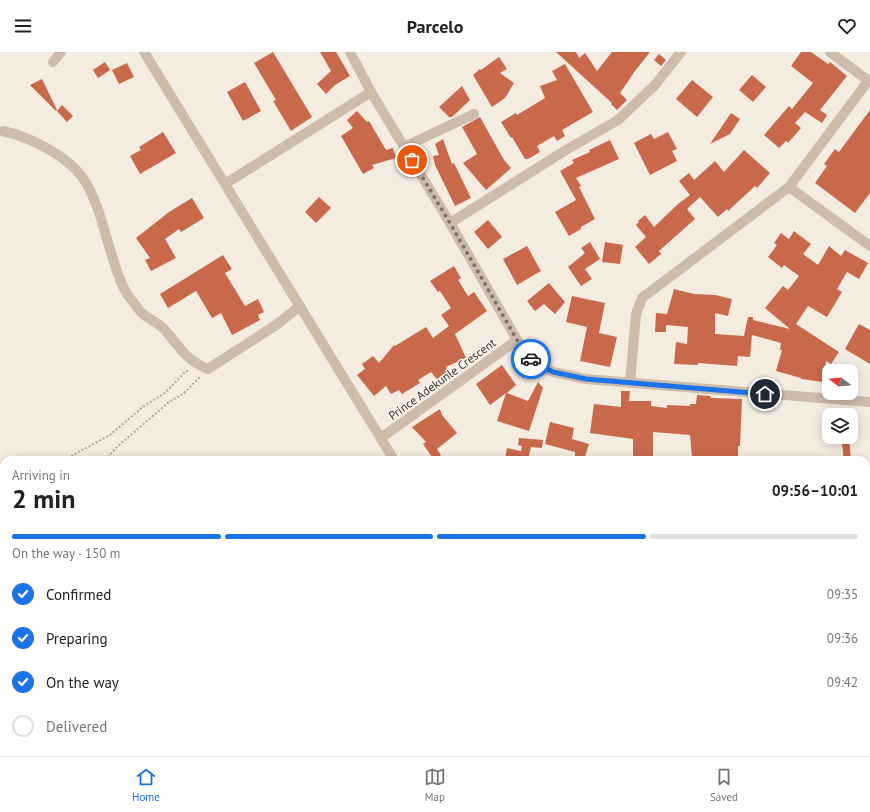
<!DOCTYPE html>
<html lang="en">
<head>
<meta charset="utf-8">
<style>
  :root { --surface:#fff; --page:#f2f2f2; --text:#202124; --muted:#757577; --line:#e0e0e0; --accent:#1a73e8 }
  body { margin:0; font-family:"PT Sans",sans-serif; background:var(--page); color:var(--text); height:100vh; display:flex; flex-direction:column; font-size:15px; white-space:nowrap }
  * { box-sizing:border-box; margin:0 }
  p { font-size:13px; color:var(--muted) }
  .icon { flex:none; width:22px; height:22px; fill:none; stroke:currentColor; stroke-width:2; stroke-linecap:round; stroke-linejoin:round }
  .map { position:relative; flex:1; overflow:hidden }
  .panel { position:absolute; left:0px; top:404px; width:870px; height:300px; display:flex; flex-direction:column; background:var(--surface); border-radius:12px 12px 0 0; box-shadow:0 2px 10px #0003 }
  .panel>* { flex:none }
  .needle { width:26px; rotate:286deg }
  .fabs { position:absolute; left:822px; top:312px; display:grid; gap:8px }
  .fabs a { display:grid; place-items:center; width:36px; height:36px; border-radius:8px; background:var(--surface); box-shadow:0 2px 10px #0003; font-size:20px }
  .pin { position:absolute; display:grid; place-items:center; width:34px; height:34px; color:#fff; margin:-17px; border:2px solid #fff; border-radius:50%; box-shadow:0 1px 4px #0007 }
  .courier { position:absolute; display:grid; place-items:center; width:40px; height:40px; margin:-20px; border:3px solid #1a73e8; border-radius:50%; background:#fff; color:#222; box-shadow:0 1px 5px #0007 }
  .headline em { font-style:normal; font-weight:600 }
  .headline div { display:flex; flex-direction:column-reverse }
  .headline { display:flex; align-items:center; justify-content:space-between; height:68px; padding:0 12px }
  h1 { font-size:26px; font-weight:600; line-height:30px }
  .bar { display:grid; grid-template-columns:repeat(4,1fr); gap:6px 4px; align-content:center; height:48px; padding:0 12px }
  .bar i { height:5px; border-radius:3px; background:var(--line) }
  .bar .on { background:var(--accent) }
  .bar p { grid-column:span 4 }
  ol { padding:0 12px; list-style:none }
  li { display:flex; align-items:center; gap:12px; height:44px }
  li p { margin-inline-start:auto }
  li .icon { padding:4px; border-radius:50%; background:var(--accent); color:#fff; stroke-width:4 }
  li:last-child { color:var(--muted) }
  li i { width:22px; height:22px; border:2px solid var(--line); border-radius:50% }
  header { display:flex; justify-content:space-between; align-items:center; height:52px; padding:0 12px; background:var(--surface); font-size:18px; font-weight:600 }
  .menu { display:flex; justify-content:space-around; align-items:center; height:56px; border-top:1px solid var(--line); background:var(--surface); font-size:11px; color:var(--muted) }
  .menu a { display:grid; justify-items:center; gap:2px }
  .menu .on { color:var(--accent) }
  .map>svg:first-child { display:block }
  .building { fill:#c8694b }
  .lines { fill:none; stroke-linecap:round; stroke-linejoin:round }
  .path { stroke:#b9a596; stroke-width:2; stroke-dasharray:2 2; stroke-linecap:butt }
  .minor { stroke:#cdbbac; stroke-width:10 }
  .done { stroke:#7c716b; stroke-width:4; stroke-dasharray:0 7.2 }
  .route { stroke:#1a73e8; stroke-width:5 }
  .labels { text-anchor:middle; dominant-baseline:central; stroke-width:3; stroke-linejoin:round; paint-order:stroke }
  .street-label { font-size:12px; fill:#3b302b; stroke:#fbf5ee }
</style>
</head>
<body>
<header><svg class="icon" aria-label="menu" viewBox="0 0 24 24"><path d="M4 6h16M4 12h16M4 18h16"/></svg>Parcelo<svg class="icon" aria-label="heart" viewBox="0 0 24 24"><path d="M12 20l-8-8c-3-5 5-10 8-4 3-6 11-1 8 4z"/></svg></header>
<div class="map">
<svg width="870" height="704" viewBox="0 0 870 704">
  <rect width="100%" height="100%" fill="#f4ebe1"/>
  <g class="building">
    <polygon points="273,0 312,65 291,79 273,49 276,48 254,11"/>
    <polygon points="320,0 336,0 350,24 335,33 326,42 317,32 331,19"/>
    <polygon points="556,0 576,0 579,6 585,1 597,19 612,0 650,0 635,19 620,41 627,48 617,58 611,52 612,51"/>
    <polygon points="801,0 811,0 828,12 830,10 847,24 820,58 827,63 822,71 805,60 795,71 801,76 788,91 786,89 779,96 764,83 789,54 792,57 813,31 791,14"/>
    <polygon points="659,2 666,8 661,14 654,8"/>
    <polygon points="499,5 507,17 500,21 514,31 505,46 492,55 473,23 480,17 481,18"/>
    <polygon points="105,10 110,18 98,26 93,18"/>
    <polygon points="127,11 134,25 119,32 112,18"/>
    <polygon points="565,12 593,60 562,78 565,84 557,89 554,84 537,94 540,100 528,107 525,107 512,85 511,86 501,70 516,61 517,63 545,46 540,34 557,28 552,19"/>
    <polygon points="752,23 766,35 753,50 739,38"/>
    <polygon points="42,27 57,58 56,59 30,33"/>
    <polygon points="692,28 713,45 697,65 676,47"/>
    <polygon points="245,30 261,59 243,69 227,40"/>
    <polygon points="462,34 470,48 452,65 449,65 439,55"/>
    <polygon points="62,53 73,64 67,70 57,59"/>
    <polygon points="870,58 870,141 855,161 815,131 827,114 824,112 835,97 839,100"/>
    <polygon points="357,59 367,70 369,69 386,98 393,96 396,106 372,113 374,116 363,122 341,84 353,76 347,68"/>
    <polygon points="731,61 740,67 730,82 710,92"/>
    <polygon points="480,65 504,108 511,116 486,138 463,111 477,102 462,75"/>
    <polygon points="163,80 176,101 140,122 130,104 141,98 139,95"/>
    <polygon points="668,80 677,97 672,99 677,109 650,123 634,91 651,82 654,87"/>
    <polygon points="443,87 452,112 454,111 471,146 455,154 435,113 433,104 439,103 435,92"/>
    <polygon points="610,88 619,107 576,126 581,134 579,135 595,167 581,175 581,177 569,184 555,160 576,148 560,119 574,111 572,108 590,100 589,98"/>
    <polygon points="744,98 770,121 757,136 755,134 728,159 727,157 718,165 700,145 687,157 695,167 659,199 661,202 649,212 635,195 646,185 636,173 639,170 638,169 645,163 654,175 678,152 690,143 679,129 689,121 694,128 715,109 724,120"/>
    <polygon points="319,145 331,156 316,171 305,160"/>
    <polygon points="192,146 204,166 181,180 179,177 165,187 176,206 151,219 145,208 150,206 136,186 169,160"/>
    <polygon points="488,168 502,185 488,197 474,180"/>
    <polygon points="794,179 811,192 803,202 818,213 829,194 841,204 845,198 868,211 859,227 847,220 837,237 842,240 827,265 808,254 796,272 839,300 831,312 826,309 823,330 801,327 801,326 776,319 782,298 780,298 781,291 752,283 750,305 738,304 737,314 698,311 698,313 674,312 676,290 687,292 688,275 666,273 666,280 655,280 656,261 667,262 674,237 694,242 715,243 732,247 728,264 715,261 715,282 744,284 748,265 753,265 753,268 790,277 765,256 783,234 788,238 799,224 784,213 782,216 768,205 777,193 774,191 781,181 789,187"/>
    <polygon points="590,190 600,207 585,217 592,227 581,234 568,215 585,201 581,196"/>
    <polygon points="605,190 623,193 620,212 602,210"/>
    <polygon points="527,194 541,219 517,233 503,207"/>
    <polygon points="223,203 232,217 225,221 245,254 258,247 264,260 258,263 260,268 232,283 221,261 212,266 196,239 168,256 160,242"/>
    <polygon points="454,214 461,226 458,228 468,244 474,240 487,259 455,282 466,306 446,315 452,323 441,332 431,320 418,328 420,331 402,342 399,338 391,342 386,334 374,344 357,323 365,317 362,312 373,304 379,311 394,293 395,294 426,275 433,286 449,274 441,263 451,256 440,239 438,240 430,229"/>
    <polygon points="549,231 565,250 555,262 544,252 535,259 527,249"/>
    <polygon points="572,244 605,251 599,281 617,285 610,315 580,309 587,275 566,270"/>
    <polygon points="859,272 870,278 870,312 845,297"/>
    <polygon points="502,313 516,333 507,341 528,349 538,330 543,336 529,379 497,369 506,341 490,353 476,332"/>
    <polygon points="621,339 630,339 629,349 651,349 651,354 667,356 667,353 690,354 690,352 696,352 697,343 711,344 710,346 742,347 740,394 738,394 738,408 719,408 719,405 692,405 690,383 653,380 653,408 633,408 633,387 590,381 594,352 621,355"/>
    <polygon points="440,357 442,363 457,381 437,397 441,403 434,408 423,392 426,390 412,375"/>
    <polygon points="550,370 574,376 572,387 589,392 584,408 575,408 575,400 545,392"/>
    <polygon points="841,385 849,385 851,408 844,408"/>
    <polygon points="519,386 543,388 542,396 531,395 528,408 505,407 507,396 521,399 522,394 518,393"/>
  </g>
  <g class="lines">
    <g class="path">
      <polyline points="64,408 110,383 144,354 165,341 185,320 189,318"/>
      <polyline points="105,408 118,394 169,350 184,341 200,325"/>
      <polyline points="0,448 4,444"/>
      <polyline points="0,527 4,522"/>
      <polyline points="428,700 430,704"/>
    </g>
    <g class="minor">
      <polyline points="144,0 394,408"/>
      <polyline points="350,0 371,40 450,171 517,288 533,310 553,320 586,327 870,350"/>
      <polyline points="830,0 870,30"/>
      <polyline points="53,10 61,0"/>
      <path d="M3,79C30,85 66,103 83,126C95,143 103,173 109,194C114,209 118,227 127,242C130,246 140,260 144,263C151,268 160,272 166,279C180,296 186,308 208,317L276,273L300,254"/>
      <polyline points="404,95 474,62"/>
      <polyline points="225,132 371,40"/>
      <polyline points="789,135 870,194"/>
      <polyline points="450,171 566,98 618,68 655,33 681,0"/>
      <polyline points="630,331 636,262 642,246 789,135 868,29"/>
      <polyline points="381,386 517,288"/>
      <polyline points="866,522 870,525"/>
      <polyline points="271,700 273,704"/>
      <polyline points="573,700 574,704"/>
      <polyline points="819,700 821,704"/>
      <polyline points="246,704 251,700"/>
    </g>
  </g>
  <g class="lines">
    <polyline class="done" points="412,108 450,171 517,288 531,307"/>
    <polyline class="route" points="531,307 533,310 553,320 586,327 765,342"/>
  </g>
  <g class="labels">
    <g class="street-label">
      <text transform="translate(442 327) rotate(-36)">Prince Adekunle Crescent</text>
    </g>
  </g>
</svg>
<div class="fabs">
<a><svg class="needle" viewBox="-14 -14 28 28"><path d="M0-13l5 13h-10z" fill="#e53935"/><path d="M0 13l5-13h-10z" fill="#757577"/></svg></a>
<a><svg class="icon" aria-label="layers" viewBox="0 0 24 24"><path d="M12 4l9 5-9 5-9-5zM3 14l9 5 9-5"/></svg></a>
</div>
<div class="pin" style="left:412px;top:108px;background:#ea580c"><svg class="icon" aria-label="bag" viewBox="0 0 24 24"><path d="M5 8h14l-1 12H6zM9 8a3 3 0 0 1 6 0"/></svg></div>
<div class="pin" style="left:765px;top:342px;background:#1f2937"><svg class="icon" aria-label="home" viewBox="0 0 24 24"><path d="M3 11l9-7 9 7M6 9v11h12V9"/></svg></div>
<div class="courier" style="left:531px;top:307px"><svg class="icon" aria-label="car" viewBox="0 0 24 24"><path d="M5 17H2v-5l4-1 3-4h7l3 4 3 1v5h-3M9 17h6M6 11h13"/><circle cx="7" cy="17" r="2"/><circle cx="17" cy="17" r="2"/></svg></div>
<section class="panel">
<div class="headline"><div><h1>2 min</h1><p>Arriving in</p></div><em>09:56–10:01</em></div>
<div class="bar"><i class="on"></i><i class="on"></i><i class="on"></i><i></i><p>On the way · 150 m</p></div>
<ol>
<li><svg class="icon" aria-label="check" viewBox="0 0 24 24"><path d="M5 12l5 5 9-10"/></svg>Confirmed<p>09:35</p></li>
<li><svg class="icon" aria-label="check" viewBox="0 0 24 24"><path d="M5 12l5 5 9-10"/></svg>Preparing<p>09:36</p></li>
<li><svg class="icon" aria-label="check" viewBox="0 0 24 24"><path d="M5 12l5 5 9-10"/></svg>On the way<p>09:42</p></li>
<li><i></i>Delivered</li>
</ol>
</section>
</div>
<nav class="menu">
<a class="on"><svg class="icon" aria-label="home" viewBox="0 0 24 24"><path d="M3 11l9-7 9 7M6 9v11h12V9"/></svg>Home</a>
<a><svg class="icon" aria-label="map" viewBox="0 0 24 24"><path d="M3 6l6-2 6 2 6-2v14l-6 2-6-2-6 2zM9 4v14M15 6v14"/></svg>Map</a>
<a><svg class="icon" aria-label="saved" viewBox="0 0 24 24"><path d="M7 4h10v16l-5-4-5 4z"/></svg>Saved</a>
</nav>
</body>
</html>
